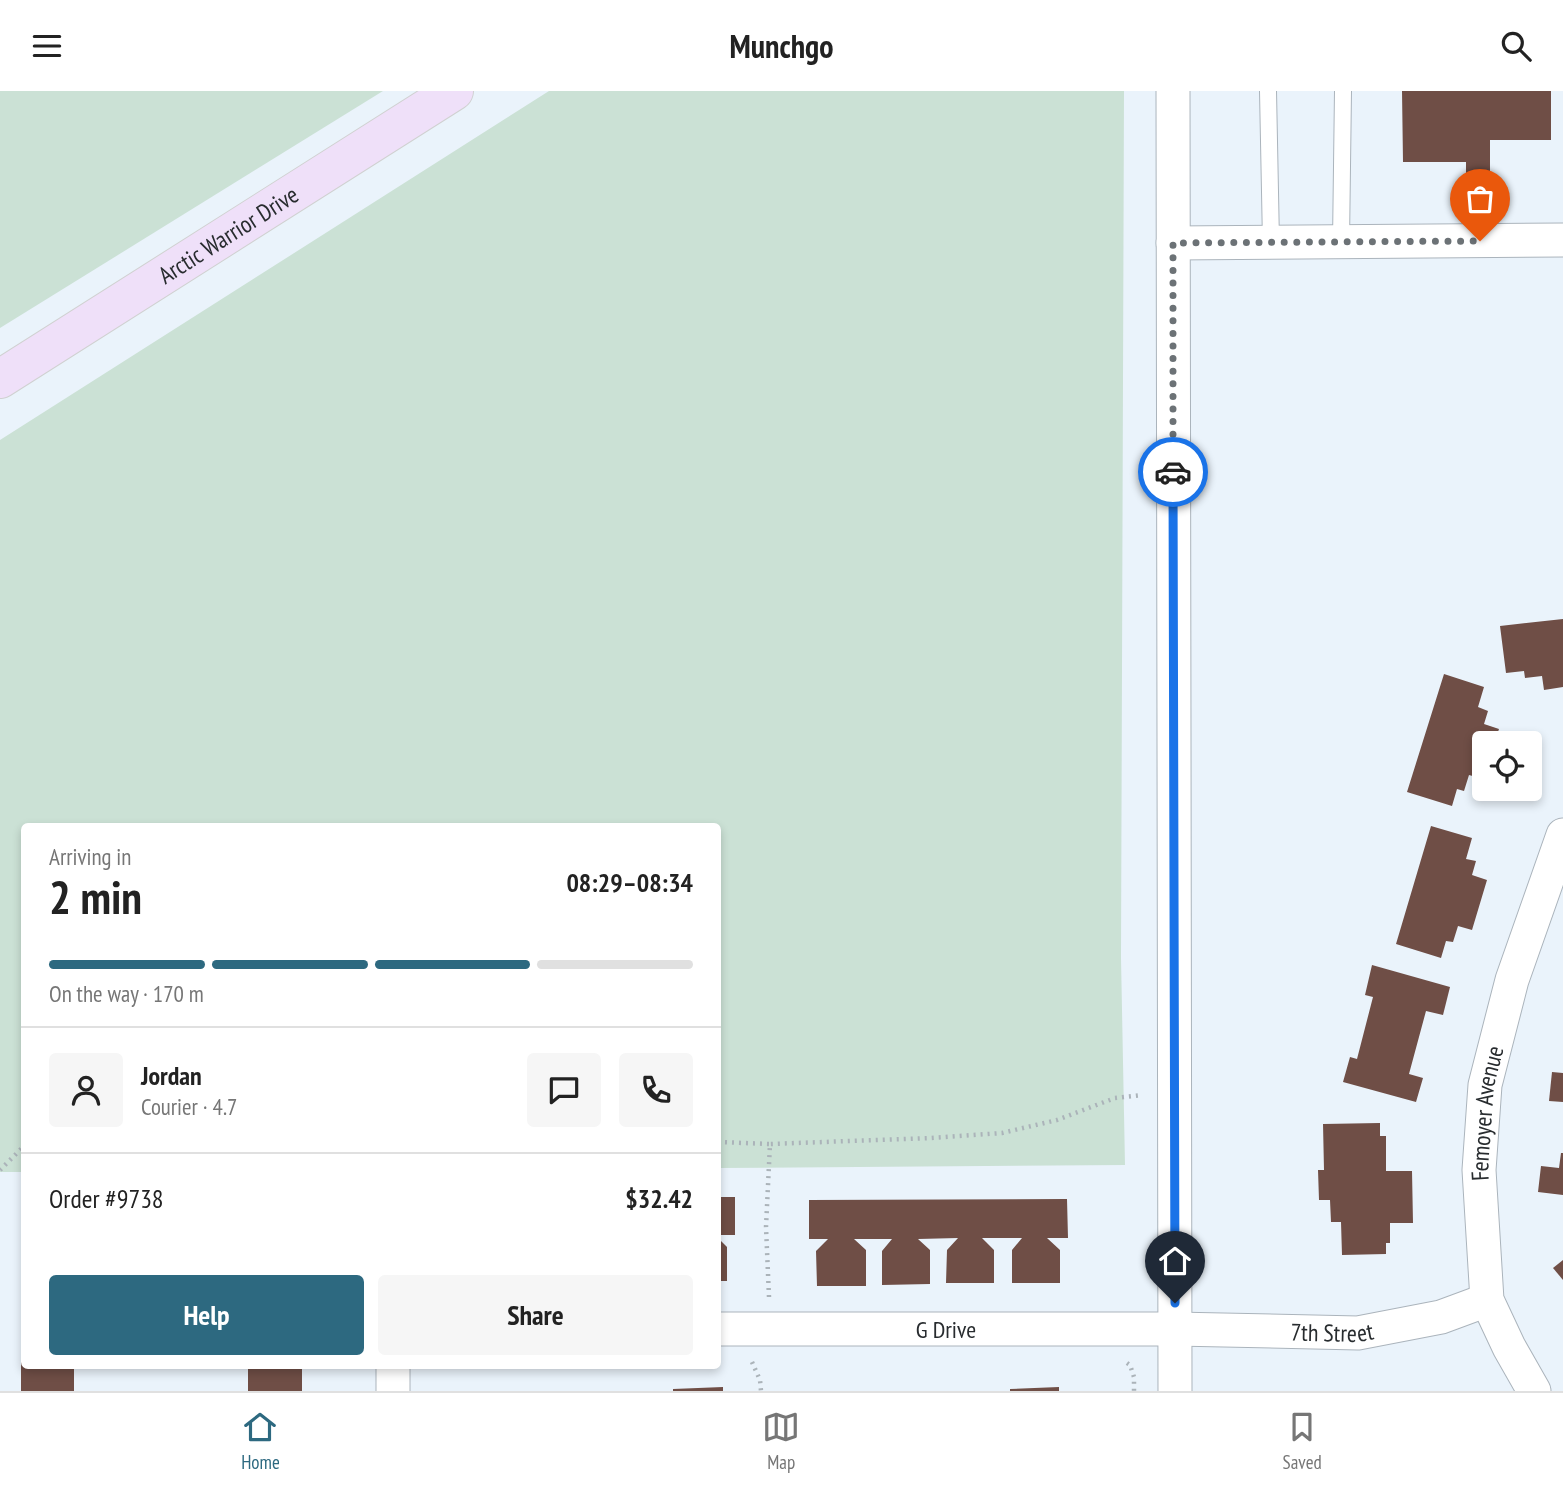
<!DOCTYPE html>
<html lang="en">
<head>
<meta charset="utf-8">
<style>
  :root { --surface:#fff; --page:#f6f6f6; --text:#222; --muted:#767676; --line:#e0e0e0; --accent:#2d6980 }
  body { margin:0; font-family:"PT Sans Narrow",sans-serif; background:var(--page); color:var(--text); height:100vh; display:flex; flex-direction:column; font-size:26px; white-space:nowrap }
  * { box-sizing:border-box; margin:0 }
  p { font-size:23px; color:var(--muted) }
  .icon { flex:none; width:38px; height:38px; fill:none; stroke:currentColor; stroke-width:2; stroke-linecap:round; stroke-linejoin:round }
  .map { position:relative; flex:1; overflow:hidden }
  .panel { position:absolute; left:21px; top:732px; width:700px; height:546px; display:flex; flex-direction:column; background:var(--surface); border-radius:7px; box-shadow:0 4px 10px #0003 }
  .panel>* { flex:none }
  .buttons { position:absolute; left:1472px; top:640px; display:grid; gap:14px }
  .buttons a { display:grid; place-items:center; width:70px; height:70px; border-radius:7px; background:var(--surface); box-shadow:0 4px 10px #0003; font-size:35px }
  .pin { position:absolute; display:grid; place-items:center; width:60px; height:60px; color:#fff; margin:-72px -30px; border-radius:50% 50% 50% 0; rotate:-45deg; box-shadow:0 0 7px #0007 }
  .pin .icon { rotate:45deg }
  .courier { position:absolute; display:grid; place-items:center; width:70px; height:70px; margin:-35px; border:5px solid #1a73e8; border-radius:50%; background:#fff; color:#222; box-shadow:0 2px 9px #0007 }
  .headline em { font-style:normal; font-weight:600 }
  .headline div { display:flex; flex-direction:column-reverse }
  .headline { display:flex; align-items:center; justify-content:space-between; height:119px; padding:0 28px }
  h1 { font-size:46px; font-weight:600; line-height:52px }
  .bar { display:grid; grid-template-columns:repeat(4,1fr); gap:10px 7px; align-content:center; height:84px; padding:0 28px }
  .bar i { height:9px; border-radius:5px; background:var(--line) }
  .bar .selected { background:var(--accent) }
  .bar p { grid-column:span 4 }
  .line { display:flex; align-items:center; gap:18px; padding:0 28px; border-top:2px solid var(--line) }
  .line div { flex:1 }
  .round { display:grid; place-items:center; flex:none; width:74px; height:74px; border-radius:7px; background:var(--page) }
  .primary-button { display:flex; gap:14px; margin-top:auto; padding:14px 28px }
  .primary-button a { flex:1; height:80px; border-radius:7px; background:var(--accent); color:#fff; font-size:28px; font-weight:600; line-height:80px; text-align:center }
  .primary-button a+a { background:var(--page); color:var(--text) }
  header { display:flex; justify-content:space-between; align-items:center; height:91px; padding:0 28px; background:var(--surface); font-size:32px; font-weight:600 }
  .dock { display:flex; justify-content:space-around; align-items:center; height:98px; border-top:2px solid var(--line); background:var(--surface); font-size:19px; color:var(--muted) }
  .dock a { display:grid; justify-items:center; gap:4px }
  .dock .selected { color:var(--accent) }
  .map>svg:first-child { display:block }
  .green { fill:#cbe1d5 }
  .building { fill:#6f4e46 }
  .lines { fill:none; stroke-linecap:round; stroke-linejoin:round }
  .lane-casing { stroke:#abb4bc; stroke-width:18 }
  .street-casing { stroke:#abb4bc; stroke-width:35 }
  .primary-casing { stroke:#d0d1d1; stroke-width:40 }
  .path { stroke:#abb3b9; stroke-width:4.5; stroke-dasharray:2 5; stroke-linecap:butt }
  .lane { stroke:#fff; stroke-width:16 }
  .street { stroke:#fff; stroke-width:33 }
  .primary { stroke:#efe0f9; stroke-width:38 }
  .done { stroke:#6c7276; stroke-width:7; stroke-dasharray:0 12.6 }
  .route { stroke:#1a73e8; stroke-width:9 }
  .labels { text-anchor:middle; dominant-baseline:central; stroke-width:7; stroke-linejoin:round; paint-order:stroke }
  .street-label { font-size:24px; fill:#282c2f; stroke:#fff }
</style>
</head>
<body>
<header><svg class="icon" aria-label="menu" viewBox="0 0 24 24"><path d="M4 6h16M4 12h16M4 18h16"/></svg>Munchgo<svg class="icon" aria-label="search" viewBox="0 0 24 24"><circle cx="10" cy="10" r="6"/><path d="M15 15l6 6"/></svg></header>
<div class="map">
<svg width="1563" height="1300" viewBox="0 0 1563 1300">
  <rect width="100%" height="100%" fill="#eaf3fb"/>
  <g class="green">
    <polygon points="0,0 383,0 0,237"/>
    <polygon points="549,0 1124,0 1121,867 1125,1074 718,1077 718,735 24,735 24,1081 0,1081 0,349"/>
  </g>
  <g class="building">
    <polygon points="1402,0 1551,0 1551,49 1490,49 1490,88 1466,88 1466,71 1403,71"/>
    <polygon points="1563,528 1563,596 1544,599 1542,585 1525,587 1524,580 1506,582 1500,535"/>
    <polygon points="1444,583 1484,596 1478,616 1488,620 1484,633 1499,638 1494,653 1484,653 1483,688 1469,684 1464,700 1457,698 1452,715 1407,701"/>
    <polygon points="1431,735 1472,747 1466,768 1476,770 1472,784 1487,789 1472,839 1458,835 1453,851 1446,850 1441,867 1396,853"/>
    <polygon points="1372,874 1450,896 1443,924 1426,920 1409,983 1423,987 1416,1011 1343,991 1350,966 1357,968 1373,906 1365,904"/>
    <polygon points="1552,981 1563,982 1563,1011 1549,1010"/>
    <polygon points="1380,1032 1380,1045 1386,1045 1386,1080 1412,1080 1413,1132 1390,1132 1390,1152 1386,1152 1386,1163 1342,1164 1341,1131 1331,1131 1330,1109 1319,1109 1318,1079 1324,1079 1323,1033"/>
    <polygon points="1561,1062 1563,1062 1563,1104 1538,1101 1541,1075 1559,1077"/>
    <rect x="718" y="1106" width="17" height="38"/>
    <polygon points="1067,1108 1068,1147 1047,1147 1060,1159 1060,1192 1012,1192 1012,1159 1022,1147 982,1147 994,1159 994,1192 946,1192 947,1159 958,1147 918,1148 930,1159 930,1193 882,1194 882,1160 892,1148 854,1148 866,1159 866,1195 817,1195 816,1160 828,1148 809,1148 809,1109"/>
    <polygon points="718,1147 727,1156 727,1190 718,1190"/>
    <polygon points="1563,1169 1563,1189 1553,1177"/>
    <polygon points="21,1250 24,1250 24,1274 74,1274 74,1300 21,1300"/>
    <rect x="248" y="1274" width="54" height="26"/>
    <polygon points="723,1296 723,1300 673,1300 673,1298"/>
    <polygon points="1059,1296 1059,1300 1010,1300 1010,1298"/>
  </g>
  <g class="lines">
    <g class="lane-casing">
      <g id="lane">
        <polyline points="1268,0 1271,151"/>
        <polyline points="1341,151 1343,0"/>
      </g>
    </g>
    <g class="street-casing">
      <g id="street">
        <polyline points="1173,0 1175,1300"/>
        <polyline points="1173,152 1563,149"/>
        <path id="s1" d="M718,1238H1175L1358,1242L1441,1226L1487,1209"/>
        <polyline points="393,1300 393,1274"/>
        <path id="s2" d="M1534,1300L1509,1256L1487,1209L1479,1079L1485,994L1512,889L1563,744"/>
      </g>
    </g>
    <g class="primary-casing">
      <g id="primary">
        <path id="s3" d="M0,288L454,0"/>
      </g>
    </g>
    <g class="path">
      <polyline points="718,1051 770,1053"/>
      <polyline points="0,1079 24,1055"/>
      <polyline points="769,1206 766,1136 770,1053 931,1047 1002,1042 1057,1029 1115,1007 1142,1004"/>
      <polyline points="752,1271 760,1289 761,1300"/>
      <polyline points="1127,1272 1130,1274 1134,1286 1134,1300"/>
    </g>
    <use href="#lane" class="lane"/>
    <use href="#street" class="street"/>
    <use href="#primary" class="primary"/>
  </g>
  <g class="lines">
    <polyline class="done" points="1173,381 1173,152 1480,150"/>
    <polyline class="route" points="1173,381 1175,1212"/>
  </g>
  <g class="labels">
    <g class="street-label">
      <text stroke="none"><textPath href="#s3" startOffset="270">Arctic Warrior Drive</textPath></text>
      <text stroke="none"><textPath href="#s2" startOffset="290">Femoyer Avenue</textPath></text>
      <text stroke="none"><textPath href="#s1" startOffset="228">G Drive</textPath></text>
      <text stroke="none"><textPath href="#s1" startOffset="614">7th Street</textPath></text>
    </g>
  </g>
</svg>
<div class="buttons">
<a><svg class="icon" aria-label="locate" viewBox="0 0 24 24"><circle cx="12" cy="12" r="6"/><path d="M12 2v4M12 18v4M2 12h4M18 12h4"/></svg></a>
</div>
<div class="pin" style="left:1480px;top:150px;background:#ea580c"><svg class="icon" aria-label="bag" viewBox="0 0 24 24"><path d="M5 8h14l-1 12H6zM9 8a3 3 0 0 1 6 0"/></svg></div>
<div class="pin" style="left:1175px;top:1212px;background:#1f2937"><svg class="icon" aria-label="home" viewBox="0 0 24 24"><path d="M3 11l9-7 9 7M6 9v11h12V9"/></svg></div>
<div class="courier" style="left:1173px;top:381px"><svg class="icon" aria-label="car" viewBox="0 0 24 24"><path d="M5 17H2v-5l4-1 3-4h7l3 4 3 1v5h-3M9 17h6M6 11h13"/><circle cx="7" cy="17" r="2"/><circle cx="17" cy="17" r="2"/></svg></div>
<section class="panel">
<div class="headline"><div><h1>2 min</h1><p>Arriving in</p></div><em>08:29–08:34</em></div>
<div class="bar"><i class="selected"></i><i class="selected"></i><i class="selected"></i><i></i><p>On the way · 170 m</p></div>
<div class="line" style="height:126px"><a class="round"><svg class="icon" aria-label="person" viewBox="0 0 24 24"><circle cx="12" cy="8" r="4"/><path d="M4 21q1-7 8-7t8 7"/></svg></a><div><b>Jordan</b><p>Courier · 4.7</p></div><a class="round"><svg class="icon" aria-label="chat" viewBox="0 0 24 24"><path d="M4 5h16v11H9l-5 4z"/></svg></a><a class="round"><svg class="icon" aria-label="phone" viewBox="0 0 24 24"><path d="M5 4h4l2 5-3 2q2 4 5 5l2-3 5 2v4C11 20 4 13 5 4z"/></svg></a></div>
<div class="line" style="height:91px"><div>Order #9738</div><b>$32.42</b></div>
<div class="primary-button"><a>Help</a><a>Share</a></div>
</section>
</div>
<nav class="dock">
<a class="selected"><svg class="icon" aria-label="home" viewBox="0 0 24 24"><path d="M3 11l9-7 9 7M6 9v11h12V9"/></svg>Home</a>
<a><svg class="icon" aria-label="map" viewBox="0 0 24 24"><path d="M3 6l6-2 6 2 6-2v14l-6 2-6-2-6 2zM9 4v14M15 6v14"/></svg>Map</a>
<a><svg class="icon" aria-label="saved" viewBox="0 0 24 24"><path d="M7 4h10v16l-5-4-5 4z"/></svg>Saved</a>
</nav>
</body>
</html>
